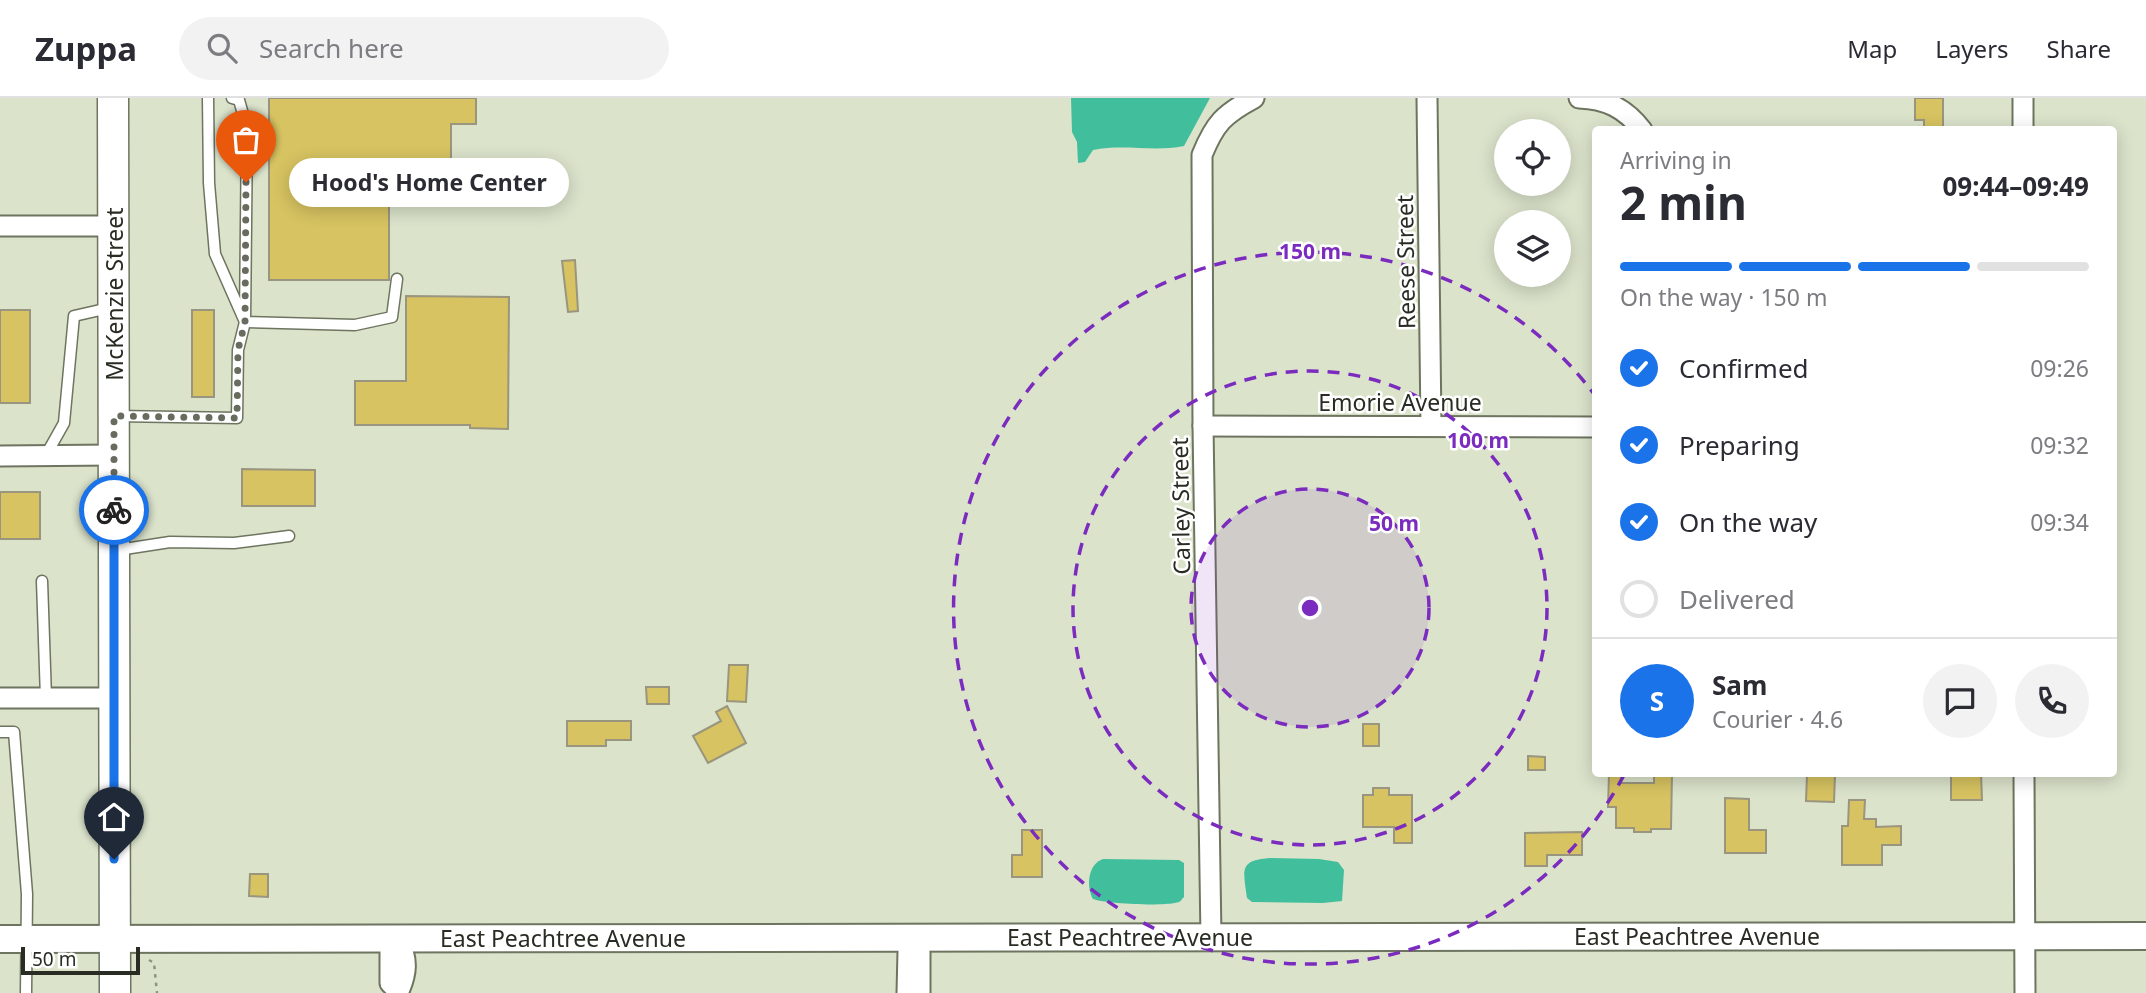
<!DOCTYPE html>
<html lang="en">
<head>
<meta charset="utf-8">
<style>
  :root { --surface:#fff; --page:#f2f2f3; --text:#2b2b33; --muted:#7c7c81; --line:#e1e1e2; --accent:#1a73e8 }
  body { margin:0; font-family:"Noto Sans",sans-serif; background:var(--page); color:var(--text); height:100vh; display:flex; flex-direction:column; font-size:26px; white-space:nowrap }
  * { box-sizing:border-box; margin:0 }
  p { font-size:23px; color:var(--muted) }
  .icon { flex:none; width:38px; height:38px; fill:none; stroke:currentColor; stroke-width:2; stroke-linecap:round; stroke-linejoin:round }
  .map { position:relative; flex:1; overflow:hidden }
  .sheet { position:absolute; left:1592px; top:28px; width:525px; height:651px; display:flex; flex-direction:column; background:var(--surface); border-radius:7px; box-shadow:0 4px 18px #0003 }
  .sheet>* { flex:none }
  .controls { position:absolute; left:1494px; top:21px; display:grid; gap:14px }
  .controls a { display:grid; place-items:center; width:77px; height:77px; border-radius:50%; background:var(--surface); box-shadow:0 4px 18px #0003; font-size:35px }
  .scale { position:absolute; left:21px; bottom:18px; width:119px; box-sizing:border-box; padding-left:7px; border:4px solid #292c23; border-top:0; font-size:19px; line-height:24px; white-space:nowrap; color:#292c23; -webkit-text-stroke:5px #fff; paint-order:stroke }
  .pin { position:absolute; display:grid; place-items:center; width:60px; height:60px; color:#fff; margin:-72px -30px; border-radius:50% 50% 50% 0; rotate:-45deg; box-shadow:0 0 7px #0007 }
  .pin .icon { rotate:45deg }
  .courier { position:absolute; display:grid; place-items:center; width:70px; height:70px; margin:-35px; border:5px solid #1a73e8; border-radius:50%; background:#fff; color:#222; box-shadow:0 2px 9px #0007 }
  .bubble { position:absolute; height:49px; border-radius:24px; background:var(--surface); box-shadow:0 4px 18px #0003; font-size:23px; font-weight:700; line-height:49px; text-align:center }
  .summary em { font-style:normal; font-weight:700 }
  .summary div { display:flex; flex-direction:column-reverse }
  .summary { display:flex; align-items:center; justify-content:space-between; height:119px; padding:0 28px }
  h1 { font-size:46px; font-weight:700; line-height:52px }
  .bar { display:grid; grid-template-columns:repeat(4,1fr); gap:10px 7px; align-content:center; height:84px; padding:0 28px }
  .bar i { height:9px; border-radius:5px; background:var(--line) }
  .bar .active { background:var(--accent) }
  .bar p { grid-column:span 4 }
  .line { display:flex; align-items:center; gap:18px; padding:0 28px; border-top:2px solid var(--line) }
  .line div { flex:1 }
  .round { display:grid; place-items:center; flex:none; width:74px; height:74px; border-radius:37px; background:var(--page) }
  ol { padding:0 28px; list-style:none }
  li { display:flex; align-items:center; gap:21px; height:77px }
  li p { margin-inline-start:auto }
  li .icon { padding:7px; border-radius:50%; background:var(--accent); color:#fff; stroke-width:4 }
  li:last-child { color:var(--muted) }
  li i { width:38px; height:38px; border:4px solid var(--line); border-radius:50% }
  header { display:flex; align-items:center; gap:42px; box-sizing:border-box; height:98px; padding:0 35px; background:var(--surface); border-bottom:2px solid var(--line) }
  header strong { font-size:33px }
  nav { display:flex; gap:38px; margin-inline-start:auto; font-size:24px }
  .search { width:490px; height:63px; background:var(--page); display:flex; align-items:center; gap:18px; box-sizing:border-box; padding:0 24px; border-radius:38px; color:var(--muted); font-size:26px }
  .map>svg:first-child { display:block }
  .water { fill:#41bf9d }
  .building { fill:#d7c361; stroke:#9a957e; stroke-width:2 }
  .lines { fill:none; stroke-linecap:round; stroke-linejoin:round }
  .lane-casing { stroke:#6d745f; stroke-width:13 }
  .street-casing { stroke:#6d745f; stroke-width:23 }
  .secondary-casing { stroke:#6d745f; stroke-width:30 }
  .primary-casing { stroke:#6d745f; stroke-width:33 }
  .path { stroke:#8d9381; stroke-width:2.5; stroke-dasharray:3.5 5; stroke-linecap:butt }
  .lane { stroke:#fff; stroke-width:10 }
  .street { stroke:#fff; stroke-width:19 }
  .secondary { stroke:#fff; stroke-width:26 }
  .primary { stroke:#fff; stroke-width:30 }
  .done { stroke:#676c5e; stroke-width:7; stroke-dasharray:0 12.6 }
  .route { stroke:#1a73e8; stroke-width:9 }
  .ring { fill:none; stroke:#7b2cbf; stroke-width:3.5; stroke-dasharray:12 9 }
  .labels { text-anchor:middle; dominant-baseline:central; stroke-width:5; stroke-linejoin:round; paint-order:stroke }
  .street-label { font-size:23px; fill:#292c23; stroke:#fff }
  .centre { fill:#7b2cbf; stroke:#fff; stroke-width:3.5 }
  .ring-label { font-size:21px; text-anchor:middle; font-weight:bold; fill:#7b2cbf; stroke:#fff; stroke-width:5; stroke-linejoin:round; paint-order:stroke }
</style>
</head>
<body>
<header>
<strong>Zuppa</strong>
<div class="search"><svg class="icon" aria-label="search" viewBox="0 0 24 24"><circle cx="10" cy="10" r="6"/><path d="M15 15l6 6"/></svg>Search here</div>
<nav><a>Map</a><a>Layers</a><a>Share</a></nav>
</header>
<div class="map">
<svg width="2146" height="895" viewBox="0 0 2146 895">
  <rect width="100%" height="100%" fill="#dbe3cb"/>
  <g class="water">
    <path d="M1071,0H1210L1184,48C1154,54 1123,46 1093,52L1085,64L1078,65L1077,44L1072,34Z"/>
    <path d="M1271,760L1319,761L1338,764L1344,772L1342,803L1323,805L1252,804L1247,800C1243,771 1239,762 1271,760Z"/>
    <path d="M1103,761L1179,762L1184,765V799C1180,803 1181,804 1175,805C1160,808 1106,806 1093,801C1086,788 1088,766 1103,761Z"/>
  </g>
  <g class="building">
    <polygon points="269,0 476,0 476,26 451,26 451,90 389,90 389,182 269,182"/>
    <polygon points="1915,0 1943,0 1943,30 1924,30 1924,22 1915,22"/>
    <polygon points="575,162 578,213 568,214 562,163"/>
    <polygon points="406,198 509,199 508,331 470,330 470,327 355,327 355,283 406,283"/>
    <rect x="0" y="212" width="30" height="93"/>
    <rect x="192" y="212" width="22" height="87"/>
    <polygon points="242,371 315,372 315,408 242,408"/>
    <rect x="0" y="394" width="40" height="47"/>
    <polygon points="729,567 748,567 746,604 727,603"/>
    <polygon points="646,589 669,589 669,606 647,606"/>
    <polygon points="727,608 746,645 708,665 693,638 721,623 716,614"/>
    <polygon points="567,623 631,623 631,642 606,642 606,648 567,648"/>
    <rect x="1363" y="626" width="16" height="22"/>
    <polygon points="1528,658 1545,659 1545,672 1528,672"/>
    <polygon points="1609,676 1621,676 1621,685 1654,685 1654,676 1672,676 1671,731 1651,731 1651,734 1634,734 1634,730 1616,730 1616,709 1608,709"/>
    <polygon points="1807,676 1835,676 1834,704 1806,703"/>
    <polygon points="1951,676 1981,676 1982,702 1951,702"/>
    <polygon points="1373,690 1389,690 1389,697 1412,697 1412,745 1394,745 1394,729 1363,729 1363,697 1373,697"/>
    <polygon points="1725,700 1749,701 1749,732 1766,732 1766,755 1725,755"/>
    <polygon points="1849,702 1865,702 1864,721 1876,721 1876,729 1901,728 1901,747 1882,747 1882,767 1842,767 1842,728 1848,728"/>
    <polygon points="1022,732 1042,732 1042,779 1012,779 1012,757 1022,757"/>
    <polygon points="1582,734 1582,757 1547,757 1547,768 1525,768 1525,735"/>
    <polygon points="250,776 268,776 268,799 249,798"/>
  </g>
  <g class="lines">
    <g class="lane-casing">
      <g id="lane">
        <polyline points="208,0 209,85 215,156 245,224 355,227 392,219 397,181"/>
        <polyline points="116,318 237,320 238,252 245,224 247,30 239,2 232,0"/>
        <polyline points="46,357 64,325 74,218 109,210"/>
        <polyline points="118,452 170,444 234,445 289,438"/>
        <polyline points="42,483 46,600"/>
        <polyline points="0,634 14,634 27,796 26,895"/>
      </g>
    </g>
    <g class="street-casing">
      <g id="street">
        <polyline points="1427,0 1431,328"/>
        <path d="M1579,0C1606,1 1625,10 1642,32"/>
        <polyline points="2023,32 2023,0"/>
        <polyline points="0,128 113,128"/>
        <polyline points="1203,328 1596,329"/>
        <polyline points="0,358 114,357"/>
        <polyline points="0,600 113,600"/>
        <polyline points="2024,676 2025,895"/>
        <polyline points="913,839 920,854 920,895"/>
        <path d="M1211,839L1203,328L1202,57C1215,25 1224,16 1254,0"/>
        <path d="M398,893L390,885V854L397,841C409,860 407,876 398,895"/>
        <polyline points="907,895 908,853"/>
      </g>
    </g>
    <g class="secondary-casing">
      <polyline id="secondary" points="0,841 2146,838"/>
    </g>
    <g class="primary-casing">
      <polyline id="primary" points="113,0 115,895"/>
    </g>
    <polyline class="path" points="149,862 154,865 157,895"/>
    <use href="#lane" class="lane"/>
    <use href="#street" class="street"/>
    <use href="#secondary" class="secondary"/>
    <use href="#primary" class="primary"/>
  </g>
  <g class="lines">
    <polyline class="done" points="114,412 114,318 237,320 238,252 245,224 246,84"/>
    <polyline class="route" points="114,412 114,761"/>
  </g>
  <circle cx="1310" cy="510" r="119" fill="#7b2cbf" fill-opacity=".12"/>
  <g class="ring">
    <circle cx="1310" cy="510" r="119"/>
    <circle cx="1310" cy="510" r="237"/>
    <path d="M1624 677A356 356 0 1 1 1594 296"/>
  </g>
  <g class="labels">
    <g class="street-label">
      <text transform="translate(1405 164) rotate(-91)">Reese Street</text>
      <text transform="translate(114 196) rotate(-90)">McKenzie Street</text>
      <text x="1400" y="304">Emorie Avenue</text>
      <text transform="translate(1180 408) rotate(-91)">Carley Street</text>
      <text x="1697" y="838">East Peachtree Avenue</text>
      <text x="1130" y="839">East Peachtree Avenue</text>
      <text x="563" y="840">East Peachtree Avenue</text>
    </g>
  </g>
  <circle cx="1310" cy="510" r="10" class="centre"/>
  <g class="ring-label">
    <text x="1310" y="161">150 m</text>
    <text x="1478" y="350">100 m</text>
    <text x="1394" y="433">50 m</text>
  </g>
</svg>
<div class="controls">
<a><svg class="icon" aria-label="locate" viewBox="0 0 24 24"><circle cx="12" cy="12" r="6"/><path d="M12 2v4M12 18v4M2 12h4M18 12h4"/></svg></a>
<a><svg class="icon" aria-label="layers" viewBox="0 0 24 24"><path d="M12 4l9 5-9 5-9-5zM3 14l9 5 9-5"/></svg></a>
</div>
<div class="scale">50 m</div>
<div class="pin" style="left:246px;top:84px;background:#ea580c"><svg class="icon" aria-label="bag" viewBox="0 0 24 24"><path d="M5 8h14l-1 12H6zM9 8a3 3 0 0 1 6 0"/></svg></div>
<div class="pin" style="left:114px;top:761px;background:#1f2937"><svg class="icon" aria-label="home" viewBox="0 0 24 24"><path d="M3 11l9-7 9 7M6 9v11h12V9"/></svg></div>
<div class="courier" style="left:114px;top:412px"><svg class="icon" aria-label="bike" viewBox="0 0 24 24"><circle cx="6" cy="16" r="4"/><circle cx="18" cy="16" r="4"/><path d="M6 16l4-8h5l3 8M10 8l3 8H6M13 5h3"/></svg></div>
<div class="bubble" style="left:289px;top:60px;width:280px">Hood's Home Center</div>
<section class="sheet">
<div class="summary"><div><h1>2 min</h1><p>Arriving in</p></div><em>09:44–09:49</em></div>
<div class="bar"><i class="active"></i><i class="active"></i><i class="active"></i><i></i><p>On the way · 150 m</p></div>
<ol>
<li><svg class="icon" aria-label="check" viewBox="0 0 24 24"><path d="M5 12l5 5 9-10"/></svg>Confirmed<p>09:26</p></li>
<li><svg class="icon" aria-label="check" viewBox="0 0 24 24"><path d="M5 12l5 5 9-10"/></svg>Preparing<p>09:32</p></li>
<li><svg class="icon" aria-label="check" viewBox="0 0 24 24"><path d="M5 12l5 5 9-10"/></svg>On the way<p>09:34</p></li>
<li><i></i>Delivered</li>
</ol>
<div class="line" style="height:126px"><b class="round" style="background:var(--accent);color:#fff">S</b><div><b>Sam</b><p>Courier · 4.6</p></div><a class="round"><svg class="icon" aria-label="chat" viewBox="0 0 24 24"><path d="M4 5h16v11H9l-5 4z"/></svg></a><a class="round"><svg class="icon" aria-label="phone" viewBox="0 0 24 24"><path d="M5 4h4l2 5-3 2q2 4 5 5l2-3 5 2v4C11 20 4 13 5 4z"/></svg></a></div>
</section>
</div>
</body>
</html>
